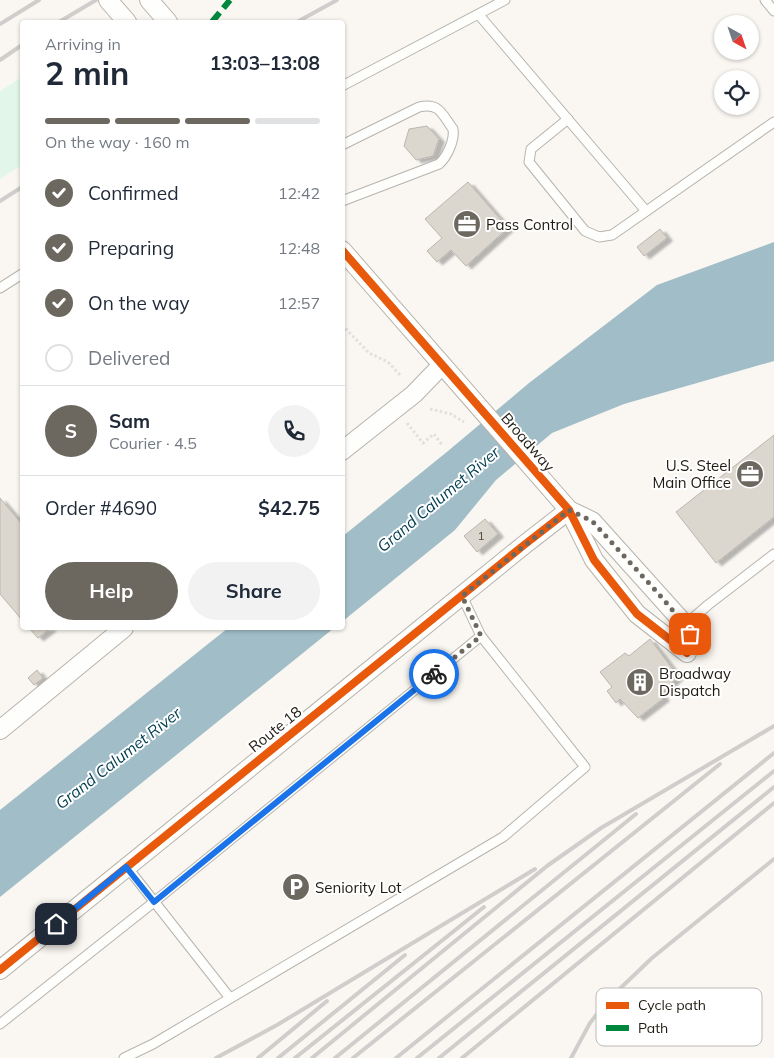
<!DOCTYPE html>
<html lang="en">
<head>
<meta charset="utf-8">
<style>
  :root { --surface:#fff; --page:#f2f2f3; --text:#1f2937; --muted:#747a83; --line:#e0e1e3; --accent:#6c6860 }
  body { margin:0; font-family:Mulish,sans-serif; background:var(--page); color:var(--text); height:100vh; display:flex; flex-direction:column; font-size:19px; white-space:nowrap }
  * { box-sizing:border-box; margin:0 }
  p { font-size:16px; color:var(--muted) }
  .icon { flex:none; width:28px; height:28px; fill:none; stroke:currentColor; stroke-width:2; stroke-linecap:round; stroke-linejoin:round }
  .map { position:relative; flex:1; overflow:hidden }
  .side { position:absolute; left:20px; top:20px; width:325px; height:610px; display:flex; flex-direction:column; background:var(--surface); border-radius:5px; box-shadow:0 1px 4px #0004 }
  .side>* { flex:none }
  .needle { width:32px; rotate:140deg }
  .controls { position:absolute; left:714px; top:15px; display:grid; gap:10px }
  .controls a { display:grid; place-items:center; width:45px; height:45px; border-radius:50%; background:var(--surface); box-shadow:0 1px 4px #0004; font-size:25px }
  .pin { position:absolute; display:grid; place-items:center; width:42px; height:42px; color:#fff; margin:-21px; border-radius:10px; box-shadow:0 2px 8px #0006 }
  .courier { position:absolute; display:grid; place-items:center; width:50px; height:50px; margin:-25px; border:4px solid #1a73e8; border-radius:50%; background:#fff; color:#222; box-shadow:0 1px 6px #0007 }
  .headline em { font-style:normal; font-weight:700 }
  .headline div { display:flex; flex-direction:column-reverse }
  .headline { display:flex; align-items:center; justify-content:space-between; height:85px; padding:0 25px }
  h1 { font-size:32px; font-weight:700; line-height:38px }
  .bar { display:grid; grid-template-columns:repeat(4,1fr); gap:8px 5px; align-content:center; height:60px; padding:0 25px }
  .bar i { height:6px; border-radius:4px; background:var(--line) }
  .bar .active { background:var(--accent) }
  .bar p { grid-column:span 4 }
  .line { display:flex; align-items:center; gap:12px; padding:0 25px; border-top:1px solid var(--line) }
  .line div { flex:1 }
  .round { display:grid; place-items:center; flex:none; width:52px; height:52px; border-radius:26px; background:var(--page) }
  ol { padding:0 25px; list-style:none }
  li { display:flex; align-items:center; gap:15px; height:55px }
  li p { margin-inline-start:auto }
  li .icon { padding:5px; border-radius:50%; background:var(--accent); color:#fff; stroke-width:4 }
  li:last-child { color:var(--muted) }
  li i { width:28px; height:28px; border:2px solid var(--line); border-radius:50% }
  .button { display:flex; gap:10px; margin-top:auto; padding:10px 25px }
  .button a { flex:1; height:58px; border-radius:30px; background:var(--accent); color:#fff; font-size:20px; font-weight:700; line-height:58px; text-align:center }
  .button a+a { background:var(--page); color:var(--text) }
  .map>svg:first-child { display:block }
  .green { fill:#e2f7ea }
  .water { fill:#a1bdc7 }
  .building { fill:#dcd7ce; stroke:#bab6af; filter:url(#shadow) }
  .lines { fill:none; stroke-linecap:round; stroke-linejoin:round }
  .service-casing { stroke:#b7b3ad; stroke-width:11 }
  .minor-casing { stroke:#b7b3ad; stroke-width:20 }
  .path { stroke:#e1e0de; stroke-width:3; stroke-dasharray:2.5 2.5; stroke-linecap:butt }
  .service { stroke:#fefefd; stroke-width:9 }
  .minor { stroke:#fefefd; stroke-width:18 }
  .rail { stroke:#d0cecd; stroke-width:4 }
  .quiet { stroke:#00873e; stroke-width:6; stroke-dasharray:12 6; stroke-linecap:butt }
  .cycleway-casing { stroke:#fff; stroke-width:11 }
  .cycleway { stroke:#e8590c; stroke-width:8 }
  .done { stroke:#6c6860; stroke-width:5; stroke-dasharray:0 9 }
  .route { stroke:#1a73e8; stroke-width:6 }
  .labels { text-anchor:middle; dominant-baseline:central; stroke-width:4; stroke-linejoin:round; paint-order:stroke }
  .number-label { font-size:12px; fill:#4f4a41 }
  .poi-label { font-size:15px; fill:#201b12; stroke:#fff; text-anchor:start }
  .street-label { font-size:15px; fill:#201b12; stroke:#fff }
  .water-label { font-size:16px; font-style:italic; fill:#003d50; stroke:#fff }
  .key { fill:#fff; stroke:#bcbbb8; stroke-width:1 }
  .key-label { font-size:14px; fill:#201b12 }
</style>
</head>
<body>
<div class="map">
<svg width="774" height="1058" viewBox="0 0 774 1058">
  <defs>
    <filter id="shadow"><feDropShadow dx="5.5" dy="3" stdDeviation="1" flood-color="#0004"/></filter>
  </defs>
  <rect width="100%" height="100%" fill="#faf7f2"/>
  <polygon class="green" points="22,77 22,165 0,179 0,91"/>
  <g class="water">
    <polygon points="774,242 774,361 624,404 552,433 496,480 455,530 343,621 343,536 448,451 529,383 657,285"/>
    <polygon points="228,628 334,628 0,897 0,810"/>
  </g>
  <g class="building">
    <polygon points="427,126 439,139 433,156 416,160 404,146 409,129"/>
    <polygon points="468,182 508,228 466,266 451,250 437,262 427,251 442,238 425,219"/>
    <polygon points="660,229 667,238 644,256 637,247"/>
    <polygon points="774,435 774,517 716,563 676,512"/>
    <polygon points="0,498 22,524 22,620 0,594"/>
    <polygon points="485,519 498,534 477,552 464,536"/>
    <polygon points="29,628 51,628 38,638"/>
    <polygon points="650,639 678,676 661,694 664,698 638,718 620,699 616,703 607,691 612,687 600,672 625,653 629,656"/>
    <polygon points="37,670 43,678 34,685 28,678"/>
  </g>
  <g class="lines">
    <g class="service-casing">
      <g id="service">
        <polyline points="765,0 774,11"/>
        <polyline points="479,15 646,211"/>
        <polyline points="342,86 505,0"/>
        <polyline points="568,119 531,149 529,162 585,231 599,237 612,235 774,122"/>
        <path d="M342,145L419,107C439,102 442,114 453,129C455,140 447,157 439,164L342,201"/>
        <polyline points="0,288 22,274"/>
        <polyline points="669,639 708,605 774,554"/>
        <polyline points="127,867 230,998"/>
        <polyline points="0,1024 154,902 481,636 462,596"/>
        <polyline points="124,1058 153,1044 503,837 585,767 481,636"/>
      </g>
    </g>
    <g class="minor-casing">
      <g id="minor">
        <polyline points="108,0 127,22"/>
        <polyline points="149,0 168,22"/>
        <polyline points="342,250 569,510 594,560 637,614 687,653"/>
        <polyline points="342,451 414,394 442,365"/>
        <polyline points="569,510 592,521 681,620 695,643"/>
        <polyline points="0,730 124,628"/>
        <polyline points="0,970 524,545 569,510"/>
      </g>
    </g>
    <g class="path">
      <polyline points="342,325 369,353 388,362 400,375"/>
      <polyline points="430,409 451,414 464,422"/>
      <polyline points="407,423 423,443 434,434 442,445"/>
    </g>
    <use href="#service" class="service"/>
    <use href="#minor" class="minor"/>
    <g class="rail">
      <polyline points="59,22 96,0"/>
      <polyline points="297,22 337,0"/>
      <polyline points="0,24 39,0"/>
      <polyline points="0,60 22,45"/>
      <polyline points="0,201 22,187"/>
      <polyline points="216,1058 277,1025 535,869"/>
      <polyline points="258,1058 327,1001"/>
      <polyline points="278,1058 405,955"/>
      <polyline points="295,1058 484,907"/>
      <polyline points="312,1058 547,866 601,828 774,726"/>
      <polyline points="335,1058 636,814"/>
      <polyline points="353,1058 720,764"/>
      <polyline points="396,1058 774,753"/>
      <polyline points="417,1058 774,771"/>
      <polyline points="439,1058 774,787"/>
      <polyline points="462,1058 774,803"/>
      <polyline points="571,1058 590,1023 607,1001 652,958 774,859"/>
    </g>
    <polyline class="quiet" points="212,22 230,0"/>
    <g class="cycleway-casing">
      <g id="cycleway">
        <polyline points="342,250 569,510 594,560 637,614 687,653"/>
        <polyline points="0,970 524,545 569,510"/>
      </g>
    </g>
    <use href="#cycleway" class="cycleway"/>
  </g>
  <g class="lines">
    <polyline class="done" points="434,674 481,636 462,596 569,510 592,521 657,592 681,620 690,634"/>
    <polyline class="route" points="56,924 126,867 154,902 434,674"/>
  </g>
  <defs>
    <g id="office-disc" transform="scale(1.4375)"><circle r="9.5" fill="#6c6860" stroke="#fff"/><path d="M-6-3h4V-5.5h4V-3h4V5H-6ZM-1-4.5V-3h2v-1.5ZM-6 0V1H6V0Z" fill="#fff"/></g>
    <g id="building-disc" transform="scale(1.4375)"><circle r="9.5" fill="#6c6860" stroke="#fff"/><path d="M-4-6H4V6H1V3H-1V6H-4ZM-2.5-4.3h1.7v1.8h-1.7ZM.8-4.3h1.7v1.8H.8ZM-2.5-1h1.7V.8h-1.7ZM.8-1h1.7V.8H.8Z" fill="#fff"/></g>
    <g id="parking-disc" transform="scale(1.4375)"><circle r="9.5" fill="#6c6860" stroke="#fff"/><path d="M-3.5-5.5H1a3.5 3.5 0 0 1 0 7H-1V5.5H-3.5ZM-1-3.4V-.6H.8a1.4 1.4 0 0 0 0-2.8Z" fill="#fff"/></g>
  </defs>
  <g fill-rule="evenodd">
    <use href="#office-disc" x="467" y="224"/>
    <use href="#office-disc" x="750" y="474"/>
    <use href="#building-disc" x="640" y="682"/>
    <use href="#parking-disc" x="296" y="887"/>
  </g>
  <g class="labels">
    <g class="number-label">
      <text x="481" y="535">1</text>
    </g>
    <g class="poi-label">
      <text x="486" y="224">Pass Control</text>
      <text x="731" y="465" text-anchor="end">U.S. Steel<tspan x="731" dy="17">Main Office</tspan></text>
      <text x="659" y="673">Broadway<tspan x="659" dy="17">Dispatch</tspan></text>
      <text x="315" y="887">Seniority Lot</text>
    </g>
    <g class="street-label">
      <text transform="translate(528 442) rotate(49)">Broadway</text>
      <text transform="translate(275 729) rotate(-39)">Route 18</text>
    </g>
    <g class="water-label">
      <text transform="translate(438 499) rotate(-40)">Grand Calumet River</text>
      <text transform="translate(118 758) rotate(-38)">Grand Calumet River</text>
    </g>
  </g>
  <rect x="596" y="988" width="166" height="58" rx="8" class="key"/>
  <rect x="606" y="1002" width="23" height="7" fill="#e8590c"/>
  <rect x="606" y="1025" width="23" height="6" fill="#00873e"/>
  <g class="key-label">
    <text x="638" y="1010">Cycle path</text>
    <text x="638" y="1033">Path</text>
  </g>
</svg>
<div class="controls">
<a><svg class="needle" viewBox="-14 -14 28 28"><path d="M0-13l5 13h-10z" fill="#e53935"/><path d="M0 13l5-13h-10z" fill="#747a83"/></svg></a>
<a><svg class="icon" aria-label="locate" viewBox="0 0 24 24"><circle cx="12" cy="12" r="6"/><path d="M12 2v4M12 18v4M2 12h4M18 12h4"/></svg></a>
</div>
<div class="pin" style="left:690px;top:634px;background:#ea580c"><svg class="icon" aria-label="bag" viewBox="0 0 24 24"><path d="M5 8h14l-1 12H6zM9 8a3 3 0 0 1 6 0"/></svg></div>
<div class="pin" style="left:56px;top:924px;background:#1f2937"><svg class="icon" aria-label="home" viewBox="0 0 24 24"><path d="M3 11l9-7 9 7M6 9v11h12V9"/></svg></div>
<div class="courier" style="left:434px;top:674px"><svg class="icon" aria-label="bike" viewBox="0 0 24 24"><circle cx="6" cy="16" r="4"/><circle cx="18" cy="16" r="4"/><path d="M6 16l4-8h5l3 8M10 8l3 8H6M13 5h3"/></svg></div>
<section class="side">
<div class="headline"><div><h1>2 min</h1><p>Arriving in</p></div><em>13:03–13:08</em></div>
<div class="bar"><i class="active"></i><i class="active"></i><i class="active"></i><i></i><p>On the way · 160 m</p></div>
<ol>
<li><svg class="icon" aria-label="check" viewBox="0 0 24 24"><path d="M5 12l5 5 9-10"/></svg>Confirmed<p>12:42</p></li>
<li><svg class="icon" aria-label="check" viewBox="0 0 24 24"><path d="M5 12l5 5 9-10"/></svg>Preparing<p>12:48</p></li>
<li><svg class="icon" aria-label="check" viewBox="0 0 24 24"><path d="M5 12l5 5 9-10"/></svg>On the way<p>12:57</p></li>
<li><i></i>Delivered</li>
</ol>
<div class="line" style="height:90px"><b class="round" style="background:var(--accent);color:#fff">S</b><div><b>Sam</b><p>Courier · 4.5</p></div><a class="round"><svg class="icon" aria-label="phone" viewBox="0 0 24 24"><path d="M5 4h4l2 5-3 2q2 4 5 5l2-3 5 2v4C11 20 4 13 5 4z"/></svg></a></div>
<div class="line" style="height:65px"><div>Order #4690</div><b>$42.75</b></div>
<div class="button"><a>Help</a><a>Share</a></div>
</section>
</div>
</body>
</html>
